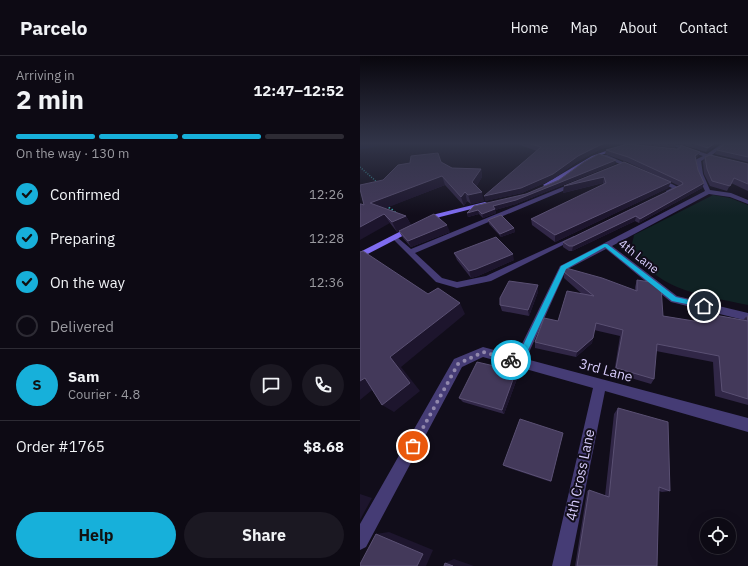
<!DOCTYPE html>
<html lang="en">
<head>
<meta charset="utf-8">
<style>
  :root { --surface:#0d0a14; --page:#1b1822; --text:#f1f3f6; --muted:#9a9aa0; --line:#2d2b34; --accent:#17b0da }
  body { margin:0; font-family:"IBM Plex Sans",sans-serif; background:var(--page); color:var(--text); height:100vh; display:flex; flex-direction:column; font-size:15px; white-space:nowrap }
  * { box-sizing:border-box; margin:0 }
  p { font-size:13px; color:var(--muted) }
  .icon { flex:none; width:22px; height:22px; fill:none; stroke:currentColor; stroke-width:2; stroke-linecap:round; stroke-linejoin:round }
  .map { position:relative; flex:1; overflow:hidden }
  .drawer { display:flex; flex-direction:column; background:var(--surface); width:360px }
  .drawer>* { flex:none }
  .fabs { position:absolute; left:340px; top:462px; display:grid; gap:8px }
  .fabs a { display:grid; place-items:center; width:36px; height:36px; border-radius:50%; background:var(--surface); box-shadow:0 4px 16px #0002,0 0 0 1px var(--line); font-size:20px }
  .pin { position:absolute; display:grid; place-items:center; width:34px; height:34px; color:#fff; margin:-17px; border:2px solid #fff; border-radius:50%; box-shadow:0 1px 4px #0007 }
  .courier { position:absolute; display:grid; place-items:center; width:40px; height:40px; margin:-20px; border:3px solid #17b0da; border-radius:50%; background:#fff; color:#222; box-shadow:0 1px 5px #0007 }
  .head em { font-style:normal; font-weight:700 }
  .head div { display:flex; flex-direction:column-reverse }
  .head { display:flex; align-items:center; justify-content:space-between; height:68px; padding:0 16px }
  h1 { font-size:26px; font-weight:700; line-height:30px }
  .bar { display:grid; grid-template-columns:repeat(4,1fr); gap:6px 4px; align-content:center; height:48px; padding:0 16px }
  .bar i { height:5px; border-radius:3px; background:var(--line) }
  .bar .on { background:var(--accent) }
  .bar p { grid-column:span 4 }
  .line { display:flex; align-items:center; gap:10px; padding:0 16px; border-top:1px solid var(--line) }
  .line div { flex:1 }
  .round { display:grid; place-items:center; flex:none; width:42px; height:42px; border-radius:21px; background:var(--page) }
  ol { padding:0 16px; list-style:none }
  li { display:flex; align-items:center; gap:12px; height:44px }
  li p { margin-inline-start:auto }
  li .icon { padding:4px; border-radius:50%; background:var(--accent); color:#111; stroke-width:4 }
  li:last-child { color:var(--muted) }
  li i { width:22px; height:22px; border:2px solid var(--line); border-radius:50% }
  .button { display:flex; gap:8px; margin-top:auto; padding:8px 16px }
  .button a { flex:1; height:46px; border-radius:24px; background:var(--accent); color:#111; font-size:16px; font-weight:700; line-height:46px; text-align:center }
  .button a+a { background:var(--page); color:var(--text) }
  header { display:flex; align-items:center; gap:24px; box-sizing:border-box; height:56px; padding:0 20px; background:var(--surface); border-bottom:1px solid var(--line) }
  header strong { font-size:19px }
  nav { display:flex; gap:22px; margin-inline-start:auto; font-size:14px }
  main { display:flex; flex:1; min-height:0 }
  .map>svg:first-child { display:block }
  .green { fill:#102224 }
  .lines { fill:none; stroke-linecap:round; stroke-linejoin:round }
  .river { fill:#0d1633; fill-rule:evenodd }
  .path-far1 { stroke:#389ba1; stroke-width:1.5; stroke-dasharray:1 1.5; stroke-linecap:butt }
  .path { stroke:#389ba1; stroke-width:2; stroke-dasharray:1.5 2; stroke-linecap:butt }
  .lane { fill:#453c75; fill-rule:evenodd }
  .street { fill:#453c75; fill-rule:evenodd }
  .secondary { fill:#7f6cf0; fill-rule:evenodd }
  .wall { fill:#312747 }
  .shaded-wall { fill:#1d152d }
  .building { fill:#43395a; stroke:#5a5073 }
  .route { fill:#17b0da }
  .done { stroke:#9188ac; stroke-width:4; stroke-dasharray:0 7.2 }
  .labels { text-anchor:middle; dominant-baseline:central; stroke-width:4; stroke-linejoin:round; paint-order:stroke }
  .street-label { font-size:12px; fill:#d6cbfa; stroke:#110d1a }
  .near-street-label { font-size:14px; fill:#d6cbfa; stroke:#110d1a }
</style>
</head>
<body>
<header>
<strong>Parcelo</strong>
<nav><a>Home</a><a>Map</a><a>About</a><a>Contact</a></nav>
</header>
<main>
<section class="drawer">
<div class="head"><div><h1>2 min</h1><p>Arriving in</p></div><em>12:47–12:52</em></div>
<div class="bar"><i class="on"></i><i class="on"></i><i class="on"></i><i></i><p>On the way · 130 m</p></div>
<ol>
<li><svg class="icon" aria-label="check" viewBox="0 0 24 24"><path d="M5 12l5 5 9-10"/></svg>Confirmed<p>12:26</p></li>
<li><svg class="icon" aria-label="check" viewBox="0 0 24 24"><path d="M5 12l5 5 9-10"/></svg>Preparing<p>12:28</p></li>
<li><svg class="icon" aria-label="check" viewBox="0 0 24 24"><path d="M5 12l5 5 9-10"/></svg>On the way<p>12:36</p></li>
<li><i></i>Delivered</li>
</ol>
<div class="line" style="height:72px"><b class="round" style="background:var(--accent);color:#111">S</b><div><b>Sam</b><p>Courier · 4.8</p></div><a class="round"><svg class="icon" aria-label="chat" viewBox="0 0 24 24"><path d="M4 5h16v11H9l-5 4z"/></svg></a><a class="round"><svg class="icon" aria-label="phone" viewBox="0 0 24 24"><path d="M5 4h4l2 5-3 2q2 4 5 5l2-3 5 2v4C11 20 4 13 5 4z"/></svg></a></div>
<div class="line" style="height:52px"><div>Order #1765</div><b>$8.68</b></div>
<div class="button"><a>Help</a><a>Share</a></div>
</section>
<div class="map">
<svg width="388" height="510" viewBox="0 0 388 510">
  <rect width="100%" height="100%" fill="#110d1a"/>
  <path class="green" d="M353,139L370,142L388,149V249C364,244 340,240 317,231C299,224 284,209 270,197L274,179Z"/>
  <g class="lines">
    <polygon class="river" points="0,87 20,87 18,90 0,94"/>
    <polyline class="path-far1" points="0,111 18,127"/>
    <polyline class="path" points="26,149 36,157"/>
    <g class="lane">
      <polygon points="243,99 247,99 274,111 270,112 243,101"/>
      <polygon points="298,123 302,123 320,132 310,137 306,137 306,135 312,132 298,125"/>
      <polygon points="215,126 218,128 217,129 55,197 82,222 97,226 126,220 212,181 214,180 217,182 131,225 97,232 76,226 32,182 35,180 37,181 51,193"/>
    </g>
    <polygon class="street" points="304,87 312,87 347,98 363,87 368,87 352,99 361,102 361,104 348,101 341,105 343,118 350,134 371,137 388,144 388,148 370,141 349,138 252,190 317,240 388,257 388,265 311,246 246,193 206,214 166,303 388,362 388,376 245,335 210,510 192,510 233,332 123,301 102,311 6,491 0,494 0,468 94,303 123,291 156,300 200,210 345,135 337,118 335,104 343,100"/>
    <g class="secondary">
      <path d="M268,87H278C266,93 249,95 234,102C218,111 204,125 186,131L183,129L232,100Z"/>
      <polygon points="125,146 127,147 127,149 80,161 69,168 63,168 62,166 76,158"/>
      <polygon points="49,171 52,171 56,173 0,202 0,196"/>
    </g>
  </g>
  <g class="wall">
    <polygon points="154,87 262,87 241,93 218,105 193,123 162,137 125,145 177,95"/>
    <polygon points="279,87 315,87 317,88 315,92 279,88"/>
    <polygon points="317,87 360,87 346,96"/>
    <polygon points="388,87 388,106 355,98 357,94"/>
    <polygon points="320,89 340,96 338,100 336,103 338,114 344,127 342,132 279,167 275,165 212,195 209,195 203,191 203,186 319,130 311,126 308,132 195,186 172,169 171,163 244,129 243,127 203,137 204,130 264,106 306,124 267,106 245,98 246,94 317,93 319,93"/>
    <polygon points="345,101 388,108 388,135 371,127 367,135 350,130 344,118 343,106"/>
    <polygon points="81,106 92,112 121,113 122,121 116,131 124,145 111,148 107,145 104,150 85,129 25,152 46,160 51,169 37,176 30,167 4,149 23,124"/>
    <polygon points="255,108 156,148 135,154 136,157 123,162 119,158 108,161 107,157"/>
    <polygon points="128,164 154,172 155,176 141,181 129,168"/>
    <polygon points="39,175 90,176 51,191 43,182"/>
    <polygon points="94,197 154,204 118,220 111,222 97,204"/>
    <polygon points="204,216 275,235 275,231 277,224 303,260 334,265 333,262 338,256 383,264 387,260 388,260 388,349 355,340 353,306 296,295 294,323 291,328 254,317 260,280 234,274 232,287 216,301 175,292 175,286 198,265 222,238 204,222"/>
    <polygon points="178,236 169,260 142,255 140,249"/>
    <polygon points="156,315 158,320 144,358 103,346 99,342"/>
    <polygon points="258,352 310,435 302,436 299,435 297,510 215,510 227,435 229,434 245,440 254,358"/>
    <polygon points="203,377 191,426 146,411 143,409"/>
  </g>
  <g class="shaded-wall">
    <polygon points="246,87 262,87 241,93 218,105 193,123 162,137 125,145 124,140 218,100 242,88"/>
    <polygon points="355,87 360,87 346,96 348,92"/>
    <polygon points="340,96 338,100 334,104 335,100"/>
    <polygon points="256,104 255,108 156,148 135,154 136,157 123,162 122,158 133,150"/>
    <polygon points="121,113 122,121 114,135 112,126"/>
    <polygon points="82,120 85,129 16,156 10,147"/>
    <polygon points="244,121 243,127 203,137 204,130"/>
    <polygon points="311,126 308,132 195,186 195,179"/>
    <polygon points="344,127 342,132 279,167 280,163"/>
    <polygon points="105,136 107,145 104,150 101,141"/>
    <polygon points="122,136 124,145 111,148 108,139"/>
    <polygon points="118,154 119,158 108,161 107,157"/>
    <polygon points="24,158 30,167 0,184 0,171"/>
    <polygon points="46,160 51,169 37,176 32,166"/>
    <polygon points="276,160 275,165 212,195 213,190"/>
    <polygon points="87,169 90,176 51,191 48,185"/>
    <polygon points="154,172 155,176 141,181 140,178"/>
    <polygon points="153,198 154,204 118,220 111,222 109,215"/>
    <polygon points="178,229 178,236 169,260 168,254"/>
    <polygon points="100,247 105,258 41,311 60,335 34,356 22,349 30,301"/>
    <polygon points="233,282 232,287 216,301 217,296"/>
    <polygon points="156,315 158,320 144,358 142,354"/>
    <polygon points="5,322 17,330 0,344 0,325"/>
    <polygon points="0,438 12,442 0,464"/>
    <polygon points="29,476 73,494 66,510 57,510 16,478"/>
    <polygon points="94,503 114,510 93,510 85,507"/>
  </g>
  <g class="building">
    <polygon points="168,87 246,87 242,88 218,100 193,118 161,132 124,140 181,91"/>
    <polygon points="333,87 355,87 348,92"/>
    <polygon points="366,87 388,87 388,101 357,94"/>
    <polygon points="268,88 317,93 321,91 320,89 340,96 335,100 338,114 344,127 280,163 276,160 213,190 209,190 203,186 323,128 322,126 268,101 246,94"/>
    <polygon points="78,97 81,106 92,112 121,113 112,126 122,136 108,139 105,136 101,141 82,120 10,147 46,160 32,166 24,158 0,171 0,148 1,148 4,149 0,133 0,129 23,124 38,109 50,107 51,100"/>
    <polygon points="239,98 256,104 156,144 133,150 135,153 122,158 118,154 107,157 114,150 166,138 199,124 224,106"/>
    <polygon points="350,99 388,108 388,128 374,122 370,130 352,125 347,113 345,101"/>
    <polygon points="264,106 311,126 195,179 171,163 246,127 244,121 204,130"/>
    <polygon points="74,158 87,169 48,185 39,175"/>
    <polygon points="141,159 154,172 140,178 128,164"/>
    <polygon points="136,181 153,198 116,213 109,215 94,197"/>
    <polygon points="3,195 68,238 78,232 100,247 30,301 50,327 22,349 5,322 0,325 0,196"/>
    <polygon points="206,212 242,222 277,235 277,224 297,227 301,231 303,260 340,266 338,256 388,265 387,260 388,260 388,343 362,335 359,300 297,288 294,323 256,312 263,274 236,267 233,282 217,296 175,286 184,262 198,265 207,235 234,240 204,216"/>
    <polygon points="149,225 178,229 168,254 140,249 140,242"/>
    <polygon points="117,306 156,315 142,354 99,342"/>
    <polygon points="258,352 308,366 310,435 299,431 297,510 217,510 229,434 249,441"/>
    <polygon points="160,363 203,377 191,425 143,409"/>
    <polygon points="16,478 63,498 57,510 0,510 0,508"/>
    <polygon points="85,507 93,510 84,510"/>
  </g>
  <linearGradient id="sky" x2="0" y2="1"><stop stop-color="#09070e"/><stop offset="0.55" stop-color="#323549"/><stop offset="1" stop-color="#323549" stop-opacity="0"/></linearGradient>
  <rect width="388" height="159" fill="url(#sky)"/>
  <polygon class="route" points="244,188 247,188 316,241 346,248 346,252 312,245 245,191 206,213 161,309 159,310 149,306 149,302 157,302 201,210"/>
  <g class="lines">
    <polyline class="done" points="53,390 98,308 123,296 151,304"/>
  </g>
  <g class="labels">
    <g class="street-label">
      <text transform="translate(279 200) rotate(38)">4th Lane</text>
    </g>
    <g class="near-street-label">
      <text transform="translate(246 314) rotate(15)">3rd Lane</text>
      <text transform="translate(220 419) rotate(-78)">4th Cross Lane</text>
    </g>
  </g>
</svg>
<div class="fabs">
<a><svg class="icon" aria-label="locate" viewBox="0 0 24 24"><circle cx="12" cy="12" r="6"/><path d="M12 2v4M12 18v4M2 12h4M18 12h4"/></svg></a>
</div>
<div class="pin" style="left:53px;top:390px;background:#ea580c"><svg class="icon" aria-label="bag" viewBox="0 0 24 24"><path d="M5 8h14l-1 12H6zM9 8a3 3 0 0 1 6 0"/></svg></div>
<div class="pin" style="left:344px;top:250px;background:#1f2937"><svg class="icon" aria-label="home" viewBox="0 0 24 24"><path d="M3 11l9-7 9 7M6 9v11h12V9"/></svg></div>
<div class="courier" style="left:151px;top:304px"><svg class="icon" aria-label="bike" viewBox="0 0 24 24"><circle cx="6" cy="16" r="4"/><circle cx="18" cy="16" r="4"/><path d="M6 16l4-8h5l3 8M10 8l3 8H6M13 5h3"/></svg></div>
</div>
</main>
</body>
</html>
